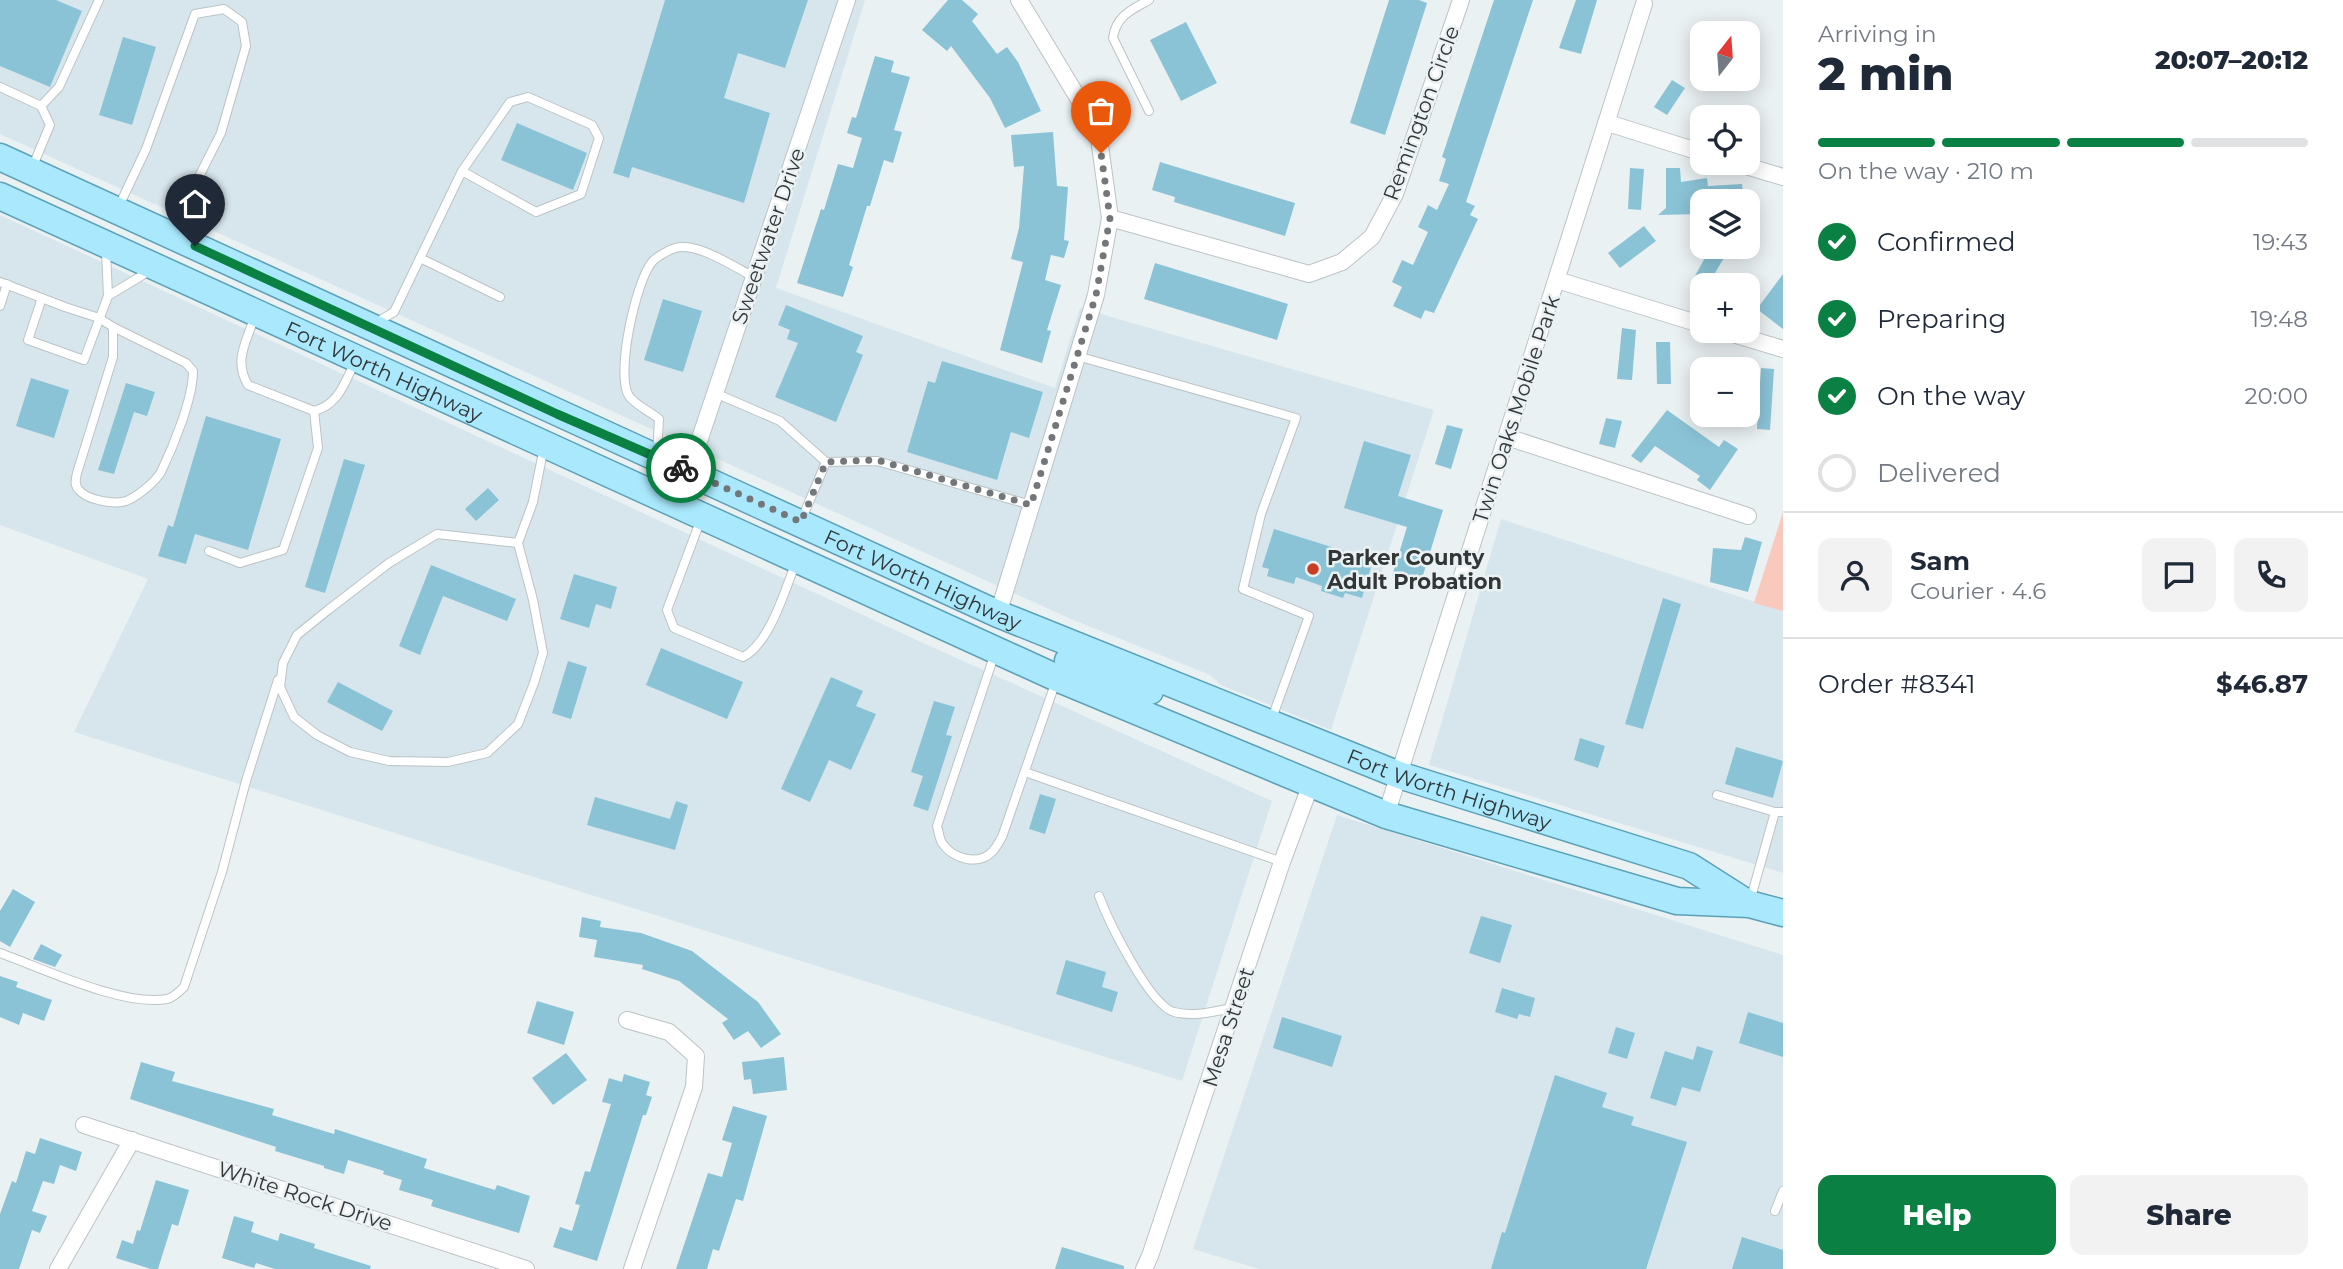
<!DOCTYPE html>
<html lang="en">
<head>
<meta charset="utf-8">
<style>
  :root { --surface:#fff; --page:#f2f2f3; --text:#1f2937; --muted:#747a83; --line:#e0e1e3; --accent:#0b8043 }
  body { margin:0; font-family:Montserrat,sans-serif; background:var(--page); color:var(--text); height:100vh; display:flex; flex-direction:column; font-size:26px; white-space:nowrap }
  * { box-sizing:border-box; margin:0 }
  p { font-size:23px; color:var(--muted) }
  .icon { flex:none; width:38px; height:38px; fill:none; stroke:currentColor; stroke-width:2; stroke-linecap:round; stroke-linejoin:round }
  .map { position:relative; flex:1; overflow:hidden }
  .sheet { display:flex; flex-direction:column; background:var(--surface); width:560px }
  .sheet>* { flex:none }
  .needle { width:46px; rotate:17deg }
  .controls { position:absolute; left:1690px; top:21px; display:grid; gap:14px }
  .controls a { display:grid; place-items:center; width:70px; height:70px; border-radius:14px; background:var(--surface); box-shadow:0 4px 18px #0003; font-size:35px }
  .pin { position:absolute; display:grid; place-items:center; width:60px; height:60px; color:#fff; margin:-72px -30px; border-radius:50% 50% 50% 0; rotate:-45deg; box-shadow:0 0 7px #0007 }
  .pin .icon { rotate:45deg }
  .courier { position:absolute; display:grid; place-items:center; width:70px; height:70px; margin:-35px; border:5px solid #0b8043; border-radius:50%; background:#fff; color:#222; box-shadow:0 2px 9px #0007 }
  .overview em { font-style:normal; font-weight:800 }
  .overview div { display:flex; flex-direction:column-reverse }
  .overview { display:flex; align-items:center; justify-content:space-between; height:119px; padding:0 35px }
  h1 { font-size:46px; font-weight:800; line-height:52px }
  .bar { display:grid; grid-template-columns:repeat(4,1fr); gap:10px 7px; align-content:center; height:84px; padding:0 35px }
  .bar i { height:9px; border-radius:5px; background:var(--line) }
  .bar .selected { background:var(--accent) }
  .bar p { grid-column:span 4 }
  .line { display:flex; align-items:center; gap:18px; padding:0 35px; border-top:2px solid var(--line) }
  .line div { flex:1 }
  .round { display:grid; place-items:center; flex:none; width:74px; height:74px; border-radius:14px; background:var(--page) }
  ol { padding:0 35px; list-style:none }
  li { display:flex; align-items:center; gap:21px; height:77px }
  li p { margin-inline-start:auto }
  li .icon { padding:7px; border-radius:50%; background:var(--accent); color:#fff; stroke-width:4 }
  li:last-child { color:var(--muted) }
  li i { width:38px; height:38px; border:4px solid var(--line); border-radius:50% }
  .cta { display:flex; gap:14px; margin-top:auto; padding:14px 35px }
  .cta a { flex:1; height:80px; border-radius:14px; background:var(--accent); color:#fff; font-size:28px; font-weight:800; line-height:80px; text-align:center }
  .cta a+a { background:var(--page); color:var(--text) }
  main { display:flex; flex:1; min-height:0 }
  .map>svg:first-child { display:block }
  .built { fill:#d7e6ec }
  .green { fill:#fac9be }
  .building { fill:#8bc3d6 }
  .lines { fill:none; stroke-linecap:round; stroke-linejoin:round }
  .service-casing { stroke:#bcc3c5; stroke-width:10 }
  .minor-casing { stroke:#bcc3c5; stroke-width:18 }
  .primary-casing { stroke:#5ca1b6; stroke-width:29 }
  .service { stroke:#fff; stroke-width:8 }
  .minor { stroke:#fff; stroke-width:16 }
  .primary { stroke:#aae9fd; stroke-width:26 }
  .done { stroke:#737779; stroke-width:7; stroke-dasharray:0 12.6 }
  .route { stroke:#0b8043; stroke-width:9 }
  .poi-dot { fill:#c83d23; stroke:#eaf1f3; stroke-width:2.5 }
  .labels { text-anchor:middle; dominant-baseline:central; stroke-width:5; stroke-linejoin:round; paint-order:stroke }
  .street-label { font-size:21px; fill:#333637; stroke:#eaf1f3 }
  .poi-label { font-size:21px; font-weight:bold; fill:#333637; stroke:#eaf1f3; text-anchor:start }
</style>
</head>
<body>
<main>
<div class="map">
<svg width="1783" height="1269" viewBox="0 0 1783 1269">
  <rect width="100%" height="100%" fill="#eaf1f3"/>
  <g class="built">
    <polygon points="0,0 865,0 776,288 1055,388 1080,308 1434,410 1331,730 1221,685 1210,675 1071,619 0,134"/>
    <polygon points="0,215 919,641 1272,801 1182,1081 74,732 148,579 0,525"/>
    <polygon points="1501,519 1783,611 1783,873 1429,765"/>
    <polygon points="1337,815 1783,955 1783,1269 1259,1269 1193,1249"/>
  </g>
  <polygon class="green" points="1783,512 1783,611 1754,603"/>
  <g class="building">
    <polygon points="0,0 56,0 82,11 50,87 0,66"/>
    <polygon points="665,0 808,0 785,68 738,53 724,98 770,113 744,203 632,167 629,178 613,173"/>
    <polygon points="948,0 962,0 978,14 972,21 997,54 1007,47 1018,62 1041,111 1005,128 990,98 951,46 947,51 922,30"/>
    <polygon points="1389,0 1419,0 1427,3 1385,135 1350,123"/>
    <polygon points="1494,0 1533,0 1466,202 1475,206 1470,215 1478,219 1434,313 1425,310 1421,319 1393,306 1402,287 1392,282 1402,260 1413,265 1428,232 1418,227 1428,205 1437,210 1449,184 1439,181 1446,159 1442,157"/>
    <polygon points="1576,0 1597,0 1581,54 1559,48"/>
    <polygon points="1186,22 1217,83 1181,101 1150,40"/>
    <polygon points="123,37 156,47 132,125 99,115"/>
    <polygon points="875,56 894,61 891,72 910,77 894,130 902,132 893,163 884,160 870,206 867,206 849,265 853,267 843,297 797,283 821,209 824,210 838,164 853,168 862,138 847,133 852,117 856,118"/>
    <polygon points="1672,80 1685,88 1667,115 1654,107"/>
    <polygon points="517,123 587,153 573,190 501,160"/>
    <polygon points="1053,132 1057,186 1068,187 1064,240 1069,241 1064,258 1051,255 1045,280 1061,285 1047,330 1051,331 1042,363 1000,350 1023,262 1011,259 1019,228 1024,166 1014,167 1011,135"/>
    <polygon points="1160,162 1295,203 1285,236 1174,202 1175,197 1152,190"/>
    <polygon points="1630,168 1644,169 1641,210 1628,209"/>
    <polygon points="1666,168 1680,168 1681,182 1707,178 1708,186 1742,184 1744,201 1703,201 1703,214 1658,215 1666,208"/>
    <polygon points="1644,226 1656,241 1620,268 1608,253"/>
    <polygon points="1711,247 1720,247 1728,251 1715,273 1738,285 1690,285"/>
    <polygon points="1155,263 1288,304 1277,340 1144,299"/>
    <polygon points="1783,274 1783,329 1757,309"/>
    <polygon points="663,299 702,311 683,372 644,360"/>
    <polygon points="786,305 863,336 856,352 863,355 836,422 775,397 798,343 787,339 790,330 778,325"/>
    <polygon points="1622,328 1636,330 1632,380 1617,379"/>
    <polygon points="1656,342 1670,342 1671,384 1657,384"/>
    <polygon points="942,361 1043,392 1029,438 1011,432 997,480 907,452 928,381 935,383"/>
    <polygon points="1761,368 1774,369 1770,430 1757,429"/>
    <polygon points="31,378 69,390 54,438 16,426"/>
    <polygon points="126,383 155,392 147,416 134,412 114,474 98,470"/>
    <polygon points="1667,410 1719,447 1724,440 1738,449 1710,490 1697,480 1700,476 1655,446 1641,463 1631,456"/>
    <polygon points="206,416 281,439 248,550 195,534 186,564 158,556 168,525 173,527"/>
    <polygon points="1606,418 1622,421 1615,448 1599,444"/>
    <polygon points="1447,425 1463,429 1451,469 1435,464"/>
    <polygon points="1364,441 1411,455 1398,496 1443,510 1420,585 1392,576 1407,527 1344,508"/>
    <polygon points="344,459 365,465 325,593 305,587"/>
    <polygon points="488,488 499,500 476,521 465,509"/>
    <polygon points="1274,529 1373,560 1362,598 1345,593 1343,598 1321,591 1322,586 1296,577 1294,584 1267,576 1269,569 1262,567"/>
    <polygon points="1745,537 1762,542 1748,592 1710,582 1713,548 1741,550"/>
    <polygon points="431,565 516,599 507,621 443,596 420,655 399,646"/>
    <polygon points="574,574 617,587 611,609 596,604 589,628 560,619"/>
    <polygon points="1663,598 1681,604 1643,729 1625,724"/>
    <polygon points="661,648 743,682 727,719 646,685"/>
    <polygon points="568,661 587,667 571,719 552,713"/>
    <polygon points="831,677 863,691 856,706 876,714 851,770 829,760 810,802 781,789"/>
    <polygon points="338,682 393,711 382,731 327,702"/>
    <polygon points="934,701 955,707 946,735 952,736 928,811 913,806 923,776 911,772"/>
    <polygon points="1580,738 1605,746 1598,768 1574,760"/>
    <polygon points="1736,747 1783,761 1773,798 1725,784"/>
    <polygon points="1040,794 1056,799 1045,834 1029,829"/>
    <polygon points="595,797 670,819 676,801 688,805 675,850 587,825"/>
    <polygon points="13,889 35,902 10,947 0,941 0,911"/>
    <polygon points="1481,916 1512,925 1500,963 1469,953"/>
    <polygon points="582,917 601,921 600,927 641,933 692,951 758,1002 781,1034 761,1048 748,1031 734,1040 722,1023 728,1019 679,981 642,969 643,965 594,957 597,940 579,937"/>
    <polygon points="41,944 62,955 55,967 33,959"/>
    <polygon points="1066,960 1106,972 1102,987 1118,992 1112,1012 1056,994"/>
    <polygon points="0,976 18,982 16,987 52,1000 44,1021 23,1013 19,1025 0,1017"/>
    <polygon points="1502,988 1535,998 1530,1017 1519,1014 1517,1019 1495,1012"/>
    <polygon points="537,1001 574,1012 564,1045 527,1033"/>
    <polygon points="1748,1012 1783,1023 1783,1057 1739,1043"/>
    <polygon points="1282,1017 1342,1036 1332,1067 1273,1048"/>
    <polygon points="1616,1027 1635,1033 1627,1059 1608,1053"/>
    <polygon points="1697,1046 1713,1051 1700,1092 1682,1087 1676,1106 1650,1098 1665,1051 1693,1060"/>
    <polygon points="566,1053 587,1080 553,1105 532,1078"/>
    <polygon points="784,1057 787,1090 753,1094 751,1079 744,1080 742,1062"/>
    <polygon points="141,1062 175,1072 172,1081 274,1109 272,1115 334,1134 335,1129 427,1159 424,1168 495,1190 497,1185 530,1196 519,1233 431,1206 433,1200 399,1190 402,1180 383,1174 384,1171 348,1160 344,1174 324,1168 324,1166 275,1151 276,1147 130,1099"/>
    <polygon points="624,1074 650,1082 646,1095 652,1097 646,1115 643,1115 597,1261 553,1247 560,1227 572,1231 580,1205 575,1204 585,1171 590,1172 611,1104 602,1102 609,1078 622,1082"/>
    <polygon points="1555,1075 1607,1093 1602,1107 1634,1117 1631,1125 1687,1142 1646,1269 1491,1269 1502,1232 1505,1233"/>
    <polygon points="733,1106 767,1116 743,1201 736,1199 719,1251 713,1249 707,1269 676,1269 708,1173 722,1177 732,1143 722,1140"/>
    <polygon points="40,1138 82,1152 76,1171 60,1165 54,1184 43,1181 32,1211 47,1216 40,1233 32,1230 19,1269 0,1269 0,1214 12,1181 16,1183 26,1151 35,1154"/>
    <polygon points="156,1180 189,1190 178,1226 172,1224 158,1269 151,1269 116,1258 122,1240 133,1244 137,1230 140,1231"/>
    <polygon points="234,1216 254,1222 251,1232 278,1241 280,1233 315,1244 314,1248 371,1266 370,1269 275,1269 256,1263 254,1268 222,1258"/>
    <polygon points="1742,1237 1783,1250 1783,1269 1732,1269"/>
    <polygon points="1062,1247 1124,1266 1124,1269 1055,1269"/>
  </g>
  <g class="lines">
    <g class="service-casing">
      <g id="service">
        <path d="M1149,0C1131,10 1116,16 1113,38L1149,111"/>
        <polyline points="0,87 41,106 50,125 32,168"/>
        <polyline points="41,106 59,87 99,0"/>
        <polyline points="119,206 146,149 195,14 224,9 242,22 246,46 221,133 171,232"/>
        <polyline points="106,250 108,296 151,270"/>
        <polyline points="420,258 500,297"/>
        <path d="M0,282L65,307L99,318L113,327L186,363L193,371C193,399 173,447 161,472C155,482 137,497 126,501C114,505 86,500 78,489C74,484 76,478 77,473L113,357V327"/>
        <polyline points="42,298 28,340 84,360 108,296"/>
        <polyline points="0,306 7,284"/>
        <path d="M255,315C247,342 233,359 248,385L314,411C338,405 344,384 354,364"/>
        <polyline points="377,322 394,312 462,171 510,102 528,97 592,125 599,138 581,194 536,212 462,171"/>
        <polyline points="1077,356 1296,418 1261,514 1243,589 1309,616 1271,721"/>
        <polyline points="715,393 780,421 826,462 877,461 1031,505"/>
        <path d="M657,454L659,419C651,412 635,405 629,396C615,375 636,281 652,262C656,257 669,250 675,248C698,242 734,267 754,277"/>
        <path d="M701,519L667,610L674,628L743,657C770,643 785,590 796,562"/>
        <polyline points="801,521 826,462"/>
        <polyline points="518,543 437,534 389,563 328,610 297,635 283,663 280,687 294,717 317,735 350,752 389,761 448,762 487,753 518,724 534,683 543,653 533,600 518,543 533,502 544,447"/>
        <polyline points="209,551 240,563 283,550 318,448 314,411"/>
        <path d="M995,653L937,826C939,832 939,838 942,843C953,859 978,866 992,852C996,848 999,842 1002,837L1056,681"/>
        <polyline points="1025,772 1282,862"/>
        <polyline points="1717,795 1775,812 1783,812"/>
        <path d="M1099,896C1108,920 1149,1005 1174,1012C1194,1017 1212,1012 1232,1008"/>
        <polyline points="1750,901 1775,812"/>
        <path d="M0,953C42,968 123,1007 167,999C173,998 179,992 184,987L222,872L246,781L278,680"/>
        <polyline points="1775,1211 1783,1191"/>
      </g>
    </g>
    <g class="minor-casing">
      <g id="minor">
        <polyline points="1608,123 1703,153"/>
        <polyline points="1736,163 1783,177"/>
        <polyline points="1110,218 1309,274 1342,262 1372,237 1395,194 1461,0"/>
        <polyline points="1557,280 1703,325"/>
        <polyline points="1723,331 1783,349"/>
        <polyline points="1507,437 1748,516"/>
        <polyline points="689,471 847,0"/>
        <polyline points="998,614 1096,295 1110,218 1098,131 1019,0"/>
        <polyline points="1386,815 1644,4"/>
        <polyline points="627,1020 669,1032 696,1056 694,1087 632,1269"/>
        <polyline points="84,1125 526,1269"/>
        <polyline points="58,1269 132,1140"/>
        <polyline points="1144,1269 1150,1256 1282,862 1311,784"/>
      </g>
    </g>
    <g class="primary-casing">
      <g id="primary">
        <path id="s1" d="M0,157L998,614L1399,775L1689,866L1747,903"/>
        <path id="s2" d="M0,196L1057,678L1386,815L1677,901L1749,904L1783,913"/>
        <polyline points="1068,661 1113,681 1150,691"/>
      </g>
    </g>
    <use href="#service" class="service"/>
    <use href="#minor" class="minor"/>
    <use href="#primary" class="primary"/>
  </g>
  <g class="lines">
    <polyline class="done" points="681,468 801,522 826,462 877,460 1031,505 1096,295 1110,218 1101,153"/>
    <polyline class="route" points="195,246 557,414 681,468"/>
  </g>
  <circle class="poi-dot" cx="1313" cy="569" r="7"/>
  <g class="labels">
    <g class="street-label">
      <text transform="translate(1421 113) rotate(-70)">Remington Circle</text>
      <text transform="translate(768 236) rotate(-71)">Sweetwater Drive</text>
      <text stroke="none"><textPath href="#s2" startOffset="422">Fort Worth Highway</textPath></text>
      <text transform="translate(1516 409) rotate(-72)">Twin Oaks Mobile Park</text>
      <text stroke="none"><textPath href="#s1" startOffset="1015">Fort Worth Highway</textPath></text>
      <text stroke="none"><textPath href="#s1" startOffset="1582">Fort Worth Highway</textPath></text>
      <text transform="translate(1228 1027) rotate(-72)">Mesa Street</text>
      <text transform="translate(305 1196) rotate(18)">White Rock Drive</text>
    </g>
    <g class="poi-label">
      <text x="1327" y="557">Parker County<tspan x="1327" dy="24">Adult Probation</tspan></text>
    </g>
  </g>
</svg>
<div class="controls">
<a><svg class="needle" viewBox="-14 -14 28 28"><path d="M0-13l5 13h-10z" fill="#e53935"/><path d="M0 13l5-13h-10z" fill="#747a83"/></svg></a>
<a><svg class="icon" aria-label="locate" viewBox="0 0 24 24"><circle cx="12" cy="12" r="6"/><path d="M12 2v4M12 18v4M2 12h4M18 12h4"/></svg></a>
<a><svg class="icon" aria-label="layers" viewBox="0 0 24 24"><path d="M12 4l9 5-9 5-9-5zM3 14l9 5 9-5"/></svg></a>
<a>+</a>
<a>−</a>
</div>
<div class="pin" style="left:1101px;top:153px;background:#ea580c"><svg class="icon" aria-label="bag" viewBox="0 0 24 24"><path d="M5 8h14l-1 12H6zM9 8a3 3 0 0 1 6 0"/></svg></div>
<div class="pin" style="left:195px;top:246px;background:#1f2937"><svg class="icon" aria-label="home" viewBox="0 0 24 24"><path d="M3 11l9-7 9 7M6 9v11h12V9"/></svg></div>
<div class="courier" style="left:681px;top:468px"><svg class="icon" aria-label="bike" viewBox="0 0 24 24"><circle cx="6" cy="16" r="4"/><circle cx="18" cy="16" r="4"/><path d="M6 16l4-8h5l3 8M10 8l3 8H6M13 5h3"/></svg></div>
</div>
<section class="sheet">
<div class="overview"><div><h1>2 min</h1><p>Arriving in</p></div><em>20:07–20:12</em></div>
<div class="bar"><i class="selected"></i><i class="selected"></i><i class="selected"></i><i></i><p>On the way · 210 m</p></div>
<ol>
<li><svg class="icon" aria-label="check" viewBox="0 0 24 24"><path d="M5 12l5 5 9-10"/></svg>Confirmed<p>19:43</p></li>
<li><svg class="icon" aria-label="check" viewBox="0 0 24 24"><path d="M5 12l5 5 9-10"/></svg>Preparing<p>19:48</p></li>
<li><svg class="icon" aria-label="check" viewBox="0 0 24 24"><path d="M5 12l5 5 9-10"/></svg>On the way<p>20:00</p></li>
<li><i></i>Delivered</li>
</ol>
<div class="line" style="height:126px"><a class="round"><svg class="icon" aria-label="person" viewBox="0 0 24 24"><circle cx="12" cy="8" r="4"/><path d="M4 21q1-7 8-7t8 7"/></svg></a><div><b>Sam</b><p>Courier · 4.6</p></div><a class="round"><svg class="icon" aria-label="chat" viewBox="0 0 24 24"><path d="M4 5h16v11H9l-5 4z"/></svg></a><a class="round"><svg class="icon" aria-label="phone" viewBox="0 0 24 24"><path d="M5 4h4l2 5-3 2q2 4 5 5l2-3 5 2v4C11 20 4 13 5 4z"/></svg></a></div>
<div class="line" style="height:91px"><div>Order #8341</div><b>$46.87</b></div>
<div class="cta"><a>Help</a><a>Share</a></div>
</section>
</main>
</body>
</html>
